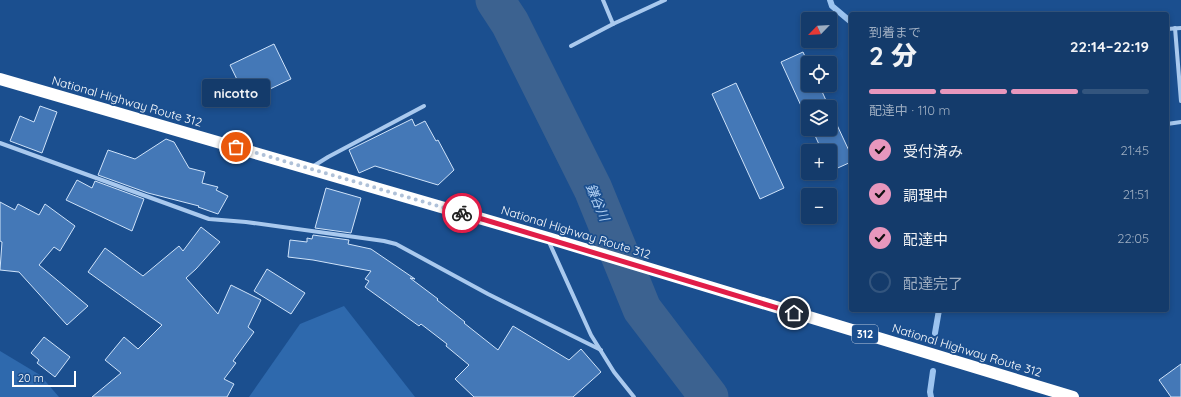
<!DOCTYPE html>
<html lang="ja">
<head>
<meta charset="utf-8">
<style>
  :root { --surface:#143b6b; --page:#214673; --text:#f1f3f6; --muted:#9dadc1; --line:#33557e; --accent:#e797bd }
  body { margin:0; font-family:Quicksand,"Noto Sans JP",sans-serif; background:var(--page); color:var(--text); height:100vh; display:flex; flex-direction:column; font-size:15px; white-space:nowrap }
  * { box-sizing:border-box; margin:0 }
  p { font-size:13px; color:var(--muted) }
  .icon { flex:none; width:22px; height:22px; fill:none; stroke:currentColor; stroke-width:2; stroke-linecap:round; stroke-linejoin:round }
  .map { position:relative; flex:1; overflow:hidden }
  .side { position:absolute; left:849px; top:12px; width:320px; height:300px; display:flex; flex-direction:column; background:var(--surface); border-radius:4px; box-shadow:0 2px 6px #0003,0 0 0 1px var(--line) }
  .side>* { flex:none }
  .needle { width:26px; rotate:245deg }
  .fabs { position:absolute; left:801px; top:12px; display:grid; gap:8px }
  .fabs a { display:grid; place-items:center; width:36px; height:36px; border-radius:4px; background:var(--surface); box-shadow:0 2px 6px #0003,0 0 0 1px var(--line); font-size:20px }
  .scale { position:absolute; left:12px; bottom:10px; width:64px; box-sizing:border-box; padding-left:4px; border:2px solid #fff; border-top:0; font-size:11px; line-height:14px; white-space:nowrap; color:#fff; -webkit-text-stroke:3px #1b4f8f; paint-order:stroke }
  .pin { position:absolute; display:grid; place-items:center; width:34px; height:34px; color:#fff; margin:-17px; border:2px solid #fff; border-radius:50%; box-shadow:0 1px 4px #0007 }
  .courier { position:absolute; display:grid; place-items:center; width:40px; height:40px; margin:-20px; border:3px solid #e11d48; border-radius:50%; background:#fff; color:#222; box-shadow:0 1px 5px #0007 }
  .bubble { position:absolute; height:28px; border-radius:4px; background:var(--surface); box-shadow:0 2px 6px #0003,0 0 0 1px var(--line); font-size:13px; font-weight:800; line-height:28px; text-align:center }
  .summary em { font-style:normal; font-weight:800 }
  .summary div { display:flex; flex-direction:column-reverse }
  .summary { display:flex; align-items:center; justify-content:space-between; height:68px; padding:0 20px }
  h1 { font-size:26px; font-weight:800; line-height:30px }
  .bar { display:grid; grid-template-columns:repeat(4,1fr); gap:6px 4px; align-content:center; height:48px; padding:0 20px }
  .bar i { height:5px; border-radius:3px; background:var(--line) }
  .bar .selected { background:var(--accent) }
  .bar p { grid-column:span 4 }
  ol { padding:0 20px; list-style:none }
  li { display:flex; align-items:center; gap:12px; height:44px }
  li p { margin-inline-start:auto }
  li .icon { padding:4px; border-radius:50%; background:var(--accent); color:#111; stroke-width:4 }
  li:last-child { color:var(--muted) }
  li i { width:22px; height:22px; border:2px solid var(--line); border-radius:50% }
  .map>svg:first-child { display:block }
  .green { fill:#2e69ad }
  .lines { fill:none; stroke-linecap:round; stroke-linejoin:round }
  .stream { stroke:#9cc4f0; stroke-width:6 }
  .river { stroke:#3c6290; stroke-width:39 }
  .building { fill:#4478b7; stroke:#cfe3fa }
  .street { stroke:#a9c9ee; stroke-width:4 }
  .highway { stroke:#fff; stroke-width:12 }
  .done { stroke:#afc1d8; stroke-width:4; stroke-dasharray:0 7.2 }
  .route { stroke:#e11d48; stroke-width:5 }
  .labels { text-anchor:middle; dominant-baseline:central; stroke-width:3.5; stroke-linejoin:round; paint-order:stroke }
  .shield { fill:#1b4f8f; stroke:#bbcadd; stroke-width:1 }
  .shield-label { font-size:11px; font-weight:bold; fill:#fff }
  .street-label { font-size:12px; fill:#fff; stroke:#1b4f8f }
  .water-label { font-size:13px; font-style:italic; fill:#b5d3f5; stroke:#1b4f8f }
</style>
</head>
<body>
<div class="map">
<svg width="1181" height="397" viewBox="0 0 1181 397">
  <rect width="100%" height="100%" fill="#1b4f8f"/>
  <g class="green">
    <polygon points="344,306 415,397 249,397 300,324"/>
    <polygon points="0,351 40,375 59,397 0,397"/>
  </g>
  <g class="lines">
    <g class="stream">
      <polyline points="830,0 832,6 851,22"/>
      <polyline points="935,333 939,310"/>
      <polyline points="931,397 930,392 933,371"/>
    </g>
    <polyline class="river" points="495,0 510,23 593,189 642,309 709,397"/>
  </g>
  <g class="building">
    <polygon points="274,44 291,79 247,100 230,65"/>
    <polygon points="803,52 808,63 808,85 819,85 829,107 808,107 808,121 781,62"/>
    <polygon points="736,83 784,188 760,199 712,94"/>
    <polygon points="40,106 57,112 42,153 10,141 20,116 34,122"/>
    <polygon points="830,110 851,155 851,162 831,171 830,168 830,151 822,151 812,129 830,129"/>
    <polygon points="412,119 415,126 425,121 436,141 438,140 454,170 438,185 375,166 359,173 349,150"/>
    <polygon points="166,139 174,142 189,168 205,172 202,183 218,187 216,190 228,196 218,214 198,207 199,206 148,193 98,175 108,150 135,159"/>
    <polygon points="77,180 92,188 95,181 144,199 132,231 66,200"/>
    <polygon points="326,188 361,198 351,233 315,228"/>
    <polygon points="0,202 15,210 18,204 39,215 45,204 75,226 60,251 54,247 39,265 88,306 67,325 19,272 0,270 2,242 0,241"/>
    <polygon points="201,227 220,242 196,269 186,278 218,314 231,285 261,300 248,327 254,332 233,361 236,363 224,379 234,384 227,397 92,397 121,373 105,360 124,337 138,349 162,325 88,272 105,248 143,276 179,246 183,251"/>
    <polygon points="313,235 349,240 348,244 371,249 415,279 410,278 438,299 437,300 465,322 464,323 498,350 513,326 569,360 581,349 601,372 573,397 474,397 455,379 469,365 446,346 447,344 421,324 419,326 365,287 369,281 365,279 371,271 313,260 288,257 290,240 307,242 307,238 312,239"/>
    <polygon points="267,269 305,293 291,314 254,291"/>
    <polygon points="44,337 70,357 55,377 37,363 39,360 31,353"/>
    <polygon points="1181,364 1181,397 1171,397 1159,380"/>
  </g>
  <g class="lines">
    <g class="street">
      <polyline points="603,0 613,24"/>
      <polyline points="1175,28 1181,101"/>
      <polyline points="1167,29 1181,28"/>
      <polyline points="571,46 613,24 665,0"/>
      <polyline points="1167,124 1181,122"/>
      <polyline points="0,143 209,219 246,222 384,241 396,244 488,294 601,350"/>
      <polyline points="312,167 328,157 424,106"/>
      <polyline points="549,242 591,335 614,372 634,397"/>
    </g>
    <polyline class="highway" points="0,79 548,238 1073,397"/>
  </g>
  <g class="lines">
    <polyline class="done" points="236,147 462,213"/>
    <polyline class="route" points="462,213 794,313"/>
  </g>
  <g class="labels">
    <rect class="shield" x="852" y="325" width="26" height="18" rx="3"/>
    <g class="shield-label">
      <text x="865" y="334">312</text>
    </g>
    <g class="street-label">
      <text transform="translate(127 101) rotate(16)">National Highway Route 312</text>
      <text transform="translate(576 232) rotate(17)">National Highway Route 312</text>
      <text transform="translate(967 350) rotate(17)">National Highway Route 312</text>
    </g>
    <g class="water-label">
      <text transform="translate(598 202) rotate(67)">鎌谷川</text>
    </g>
  </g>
</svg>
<div class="fabs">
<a><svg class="needle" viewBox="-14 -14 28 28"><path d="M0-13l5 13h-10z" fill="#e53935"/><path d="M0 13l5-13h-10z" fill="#9dadc1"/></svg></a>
<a><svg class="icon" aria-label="locate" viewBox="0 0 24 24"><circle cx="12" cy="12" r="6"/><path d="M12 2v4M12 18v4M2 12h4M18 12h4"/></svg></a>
<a><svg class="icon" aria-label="layers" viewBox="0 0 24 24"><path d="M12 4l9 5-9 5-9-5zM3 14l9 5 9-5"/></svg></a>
<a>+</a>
<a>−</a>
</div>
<div class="scale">20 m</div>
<div class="pin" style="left:236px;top:147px;background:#ea580c"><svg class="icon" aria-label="bag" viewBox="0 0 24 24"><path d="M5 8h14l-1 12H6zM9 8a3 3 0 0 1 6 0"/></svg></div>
<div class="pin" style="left:794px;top:313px;background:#1f2937"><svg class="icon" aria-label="home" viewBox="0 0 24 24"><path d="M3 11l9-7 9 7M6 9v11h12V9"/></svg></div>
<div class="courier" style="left:462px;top:213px"><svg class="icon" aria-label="bike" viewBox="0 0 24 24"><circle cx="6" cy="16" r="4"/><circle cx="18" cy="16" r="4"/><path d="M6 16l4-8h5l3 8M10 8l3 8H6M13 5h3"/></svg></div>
<div class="bubble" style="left:202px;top:79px;width:68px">nicotto</div>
<section class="side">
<div class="summary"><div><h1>2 分</h1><p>到着まで</p></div><em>22:14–22:19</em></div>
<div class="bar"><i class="selected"></i><i class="selected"></i><i class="selected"></i><i></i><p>配達中 · 110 m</p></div>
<ol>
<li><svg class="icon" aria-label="check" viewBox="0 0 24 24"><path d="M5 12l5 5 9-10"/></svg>受付済み<p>21:45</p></li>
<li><svg class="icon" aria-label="check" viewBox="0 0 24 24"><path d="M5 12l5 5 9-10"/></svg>調理中<p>21:51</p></li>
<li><svg class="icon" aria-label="check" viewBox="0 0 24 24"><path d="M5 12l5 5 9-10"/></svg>配達中<p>22:05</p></li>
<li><i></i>配達完了</li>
</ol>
</section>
</div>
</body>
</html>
